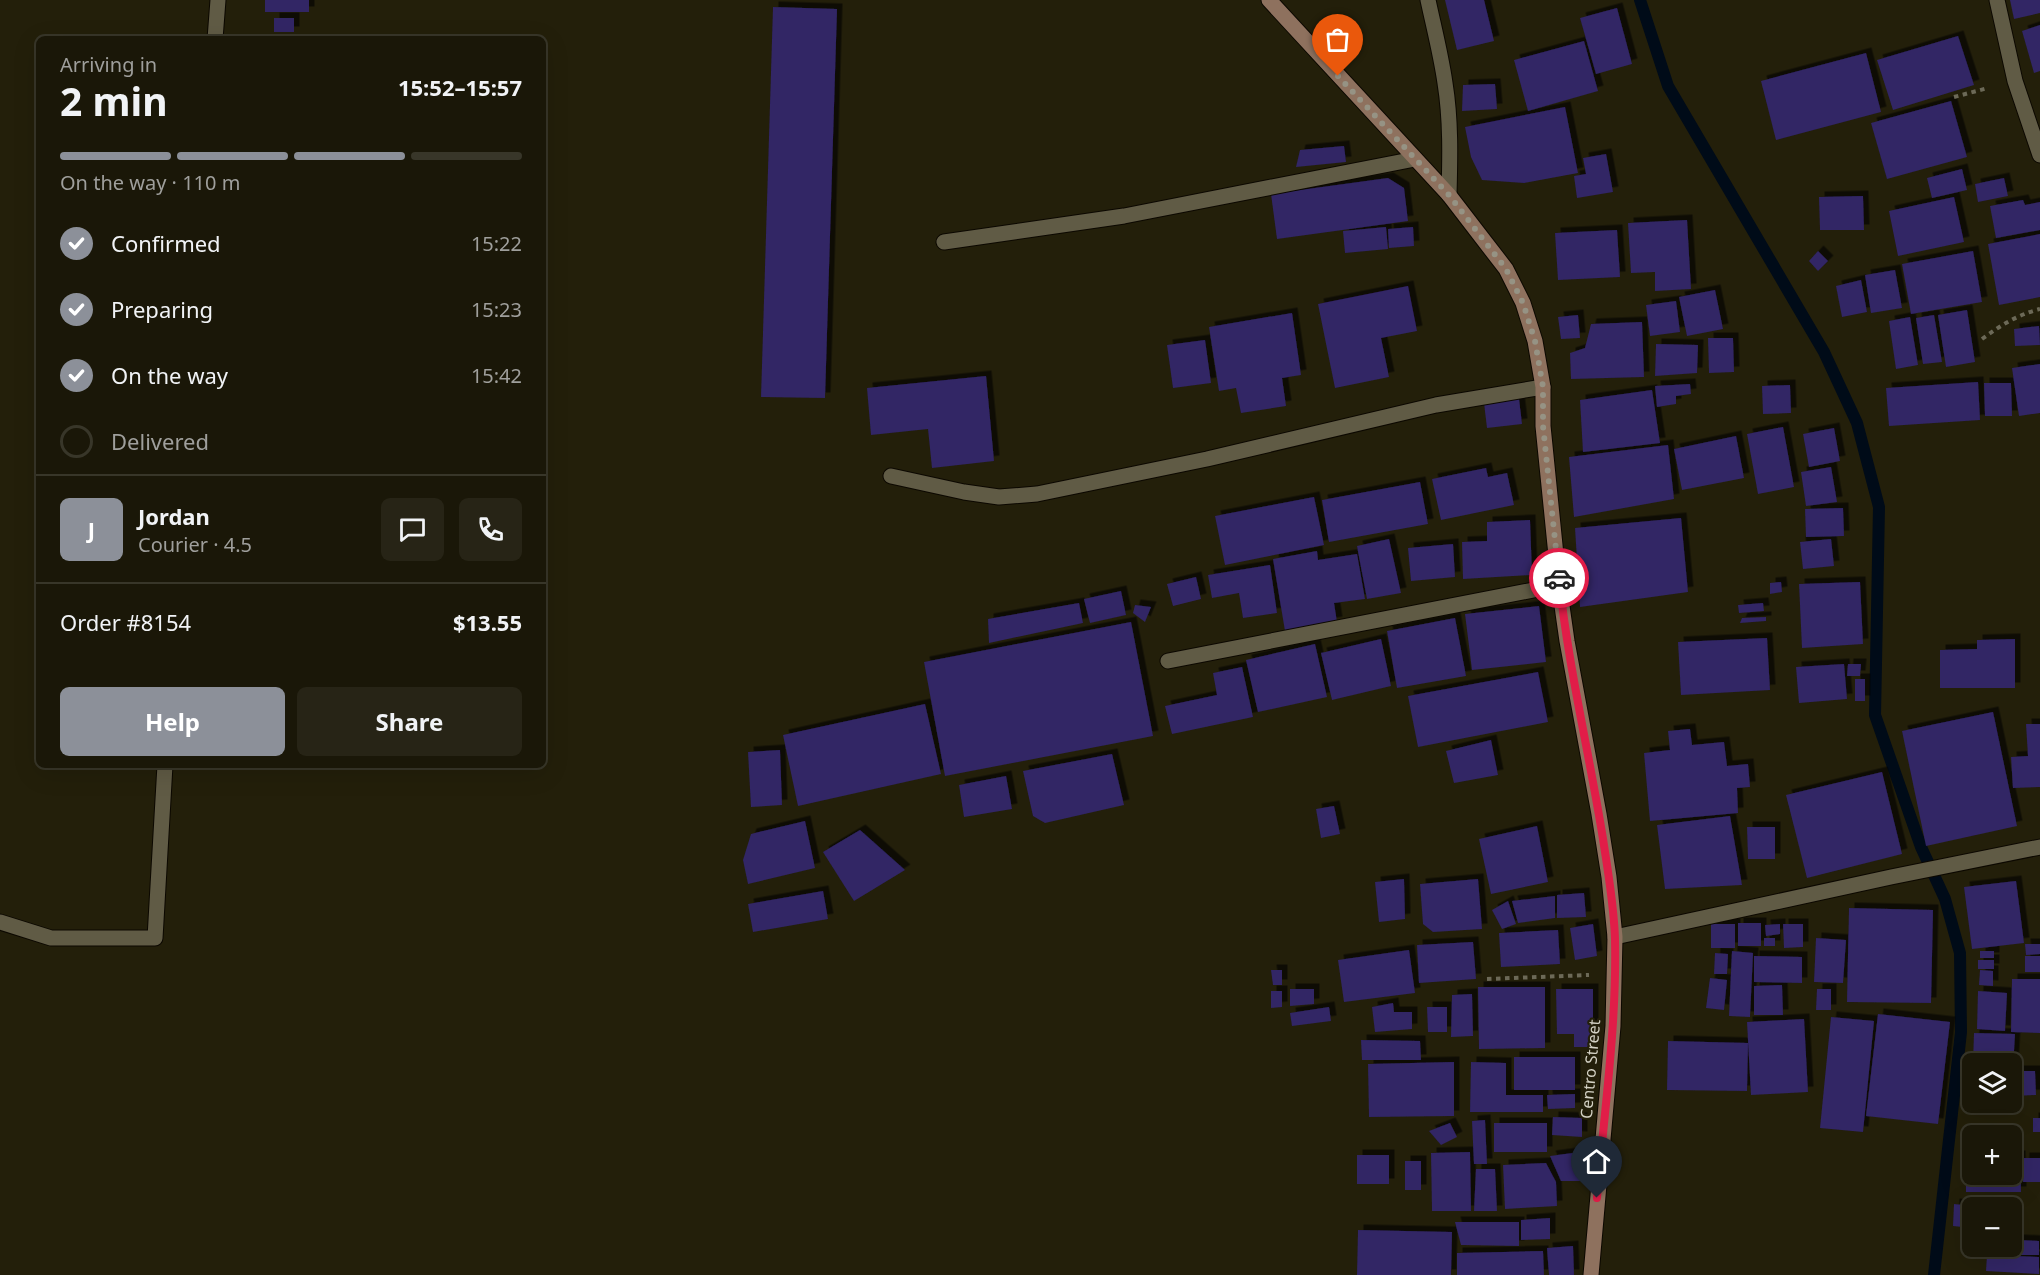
<!DOCTYPE html>
<html lang="en">
<head>
<meta charset="utf-8">
<style>
  :root { --surface:#1a1708; --page:#272416; --text:#f1f3f6; --muted:#9f9f9c; --line:#383629; --accent:#8c9099 }
  body { margin:0; font-family:"Noto Sans",sans-serif; background:var(--page); color:var(--text); height:100vh; display:flex; flex-direction:column; font-size:22px; white-space:nowrap }
  * { box-sizing:border-box; margin:0 }
  p { font-size:20px; color:var(--muted) }
  .icon { flex:none; width:33px; height:33px; fill:none; stroke:currentColor; stroke-width:2; stroke-linecap:round; stroke-linejoin:round }
  .map { position:relative; flex:1; overflow:hidden }
  .drawer { position:absolute; left:36px; top:36px; width:510px; height:732px; display:flex; flex-direction:column; background:var(--surface); border-radius:9px; box-shadow:0 6px 24px #0002,0 0 0 2px var(--line) }
  .drawer>* { flex:none }
  .fabs { position:absolute; left:1962px; top:1053px; display:grid; gap:12px }
  .fabs a { display:grid; place-items:center; width:60px; height:60px; border-radius:9px; background:var(--surface); box-shadow:0 6px 24px #0002,0 0 0 2px var(--line); font-size:30px }
  .pin { position:absolute; display:grid; place-items:center; width:51px; height:51px; color:#fff; margin:-62px -26px; border-radius:50% 50% 50% 0; rotate:-45deg; box-shadow:0 0 6px #0007 }
  .pin .icon { rotate:45deg }
  .courier { position:absolute; display:grid; place-items:center; width:60px; height:60px; margin:-30px; border:4px solid #e11d48; border-radius:50%; background:#fff; color:#222; box-shadow:0 2px 8px #0007 }
  .summary em { font-style:normal; font-weight:700 }
  .summary div { display:flex; flex-direction:column-reverse }
  .summary { display:flex; align-items:center; justify-content:space-between; height:102px; padding:0 24px }
  h1 { font-size:39px; font-weight:700; line-height:45px }
  .bar { display:grid; grid-template-columns:repeat(4,1fr); gap:9px 6px; align-content:center; height:72px; padding:0 24px }
  .bar i { height:8px; border-radius:4px; background:var(--line) }
  .bar .on { background:var(--accent) }
  .bar p { grid-column:span 4 }
  .line { display:flex; align-items:center; gap:15px; padding:0 24px; border-top:2px solid var(--line) }
  .line div { flex:1 }
  .round { display:grid; place-items:center; flex:none; width:63px; height:63px; border-radius:9px; background:var(--page) }
  ol { padding:0 24px; list-style:none }
  li { display:flex; align-items:center; gap:18px; height:66px }
  li p { margin-inline-start:auto }
  li .icon { padding:6px; border-radius:50%; background:var(--accent); color:#fff; stroke-width:4 }
  li:last-child { color:var(--muted) }
  li i { width:33px; height:33px; border:3px solid var(--line); border-radius:50% }
  .action { display:flex; gap:12px; margin-top:auto; padding:12px 24px }
  .action a { flex:1; height:69px; border-radius:9px; background:var(--accent); color:#fff; font-size:24px; font-weight:700; line-height:69px; text-align:center }
  .action a+a { background:var(--page); color:var(--text) }
  .map>svg:first-child { display:block }
  .lines { fill:none; stroke-linecap:round; stroke-linejoin:round }
  .stream { stroke:#000b18; stroke-width:12 }
  .building { fill:#302565; filter:url(#shadow) }
  .lane-casing { stroke:#0c0800; stroke-width:17 }
  .street-casing { stroke:#0c0800; stroke-width:17 }
  .secondary-casing { stroke:#0c0800; stroke-width:17 }
  .path { stroke:#6c6957; stroke-width:4; stroke-dasharray:4.5 4.5; stroke-linecap:butt }
  .lane { stroke:#605b45; stroke-width:15 }
  .street { stroke:#605b45; stroke-width:15 }
  .secondary { stroke:#8e715e; stroke-width:15 }
  .done { stroke:#969384; stroke-width:6; stroke-dasharray:0 10.8 }
  .route { stroke:#e11d48; stroke-width:8 }
  .labels { text-anchor:middle; dominant-baseline:central; stroke-width:4.5; stroke-linejoin:round; paint-order:stroke }
  .street-label { font-size:16px; fill:#d4d2c5; stroke:#231f0a }
</style>
</head>
<body>
<div class="map">
<svg width="2040" height="1275" viewBox="0 0 2040 1275">
  <defs>
    <filter id="shadow"><feDropShadow dx="5.5" dy="-5.5" stdDeviation="0" flood-color="#0009"/></filter>
  </defs>
  <rect width="100%" height="100%" fill="#231f0a"/>
  <g class="lines">
    <polyline class="stream" points="1640,0 1668,86 1824,352 1857,423 1879,507 1875,715 1921,847 1945,899 1960,953 1961,1032 1934,1275"/>
  </g>
  <g class="building">
    <rect x="265" y="0" width="44" height="12"/>
    <polygon points="1445,0 1484,0 1494,41 1457,50"/>
    <polygon points="2010,0 2040,0 2040,13 2014,19"/>
    <polygon points="773,7 837,9 825,398 761,397"/>
    <polygon points="1617,8 1632,64 1596,74 1580,18"/>
    <rect x="274" y="18" width="20" height="14"/>
    <polygon points="2040,25 2040,71 2034,73 2022,31"/>
    <polygon points="1958,36 1974,85 1893,110 1877,60"/>
    <polygon points="1584,41 1598,91 1528,111 1514,60"/>
    <polygon points="1866,53 1881,112 1776,140 1761,81"/>
    <polygon points="1495,84 1497,109 1462,111 1463,85"/>
    <polygon points="1951,101 1967,157 1887,179 1871,123"/>
    <polygon points="1565,107 1578,173 1524,183 1482,180 1471,157 1465,127"/>
    <polygon points="1344,146 1346,162 1296,167 1300,150"/>
    <polygon points="1606,154 1613,192 1577,198 1574,176 1586,174 1583,158"/>
    <polygon points="1962,169 1967,190 1932,198 1927,178"/>
    <polygon points="1388,178 1404,188 1408,221 1277,239 1271,194"/>
    <polygon points="2004,178 2008,196 1978,202 1975,184"/>
    <polygon points="1863,196 1864,230 1820,230 1819,197"/>
    <polygon points="1954,197 1964,242 1898,256 1889,211"/>
    <polygon points="2023,200 2025,205 2040,202 2040,230 1996,238 1990,206"/>
    <polygon points="1687,220 1691,289 1655,291 1655,272 1631,273 1628,223"/>
    <polygon points="1386,227 1388,249 1345,253 1343,231"/>
    <polygon points="1413,227 1414,246 1389,248 1388,229"/>
    <polygon points="1617,230 1620,277 1558,280 1555,233"/>
    <polygon points="2040,234 2040,297 1999,305 1988,244"/>
    <polygon points="1818,251 1828,261 1818,271 1809,261"/>
    <polygon points="1973,251 1982,302 1911,314 1902,264"/>
    <polygon points="1895,270 1902,308 1871,313 1865,275"/>
    <polygon points="1861,280 1867,312 1842,317 1836,286"/>
    <polygon points="1408,286 1417,331 1381,338 1389,377 1335,388 1318,304"/>
    <polygon points="1715,290 1723,329 1687,336 1679,297"/>
    <polygon points="1676,301 1680,332 1650,336 1646,305"/>
    <polygon points="1967,310 1975,362 1946,367 1938,315"/>
    <polygon points="1292,313 1301,375 1282,378 1286,406 1241,413 1236,388 1219,391 1209,327"/>
    <polygon points="1578,315 1580,338 1561,339 1558,317"/>
    <polygon points="1934,315 1942,362 1923,364 1916,318"/>
    <polygon points="1910,317 1918,365 1896,369 1889,321"/>
    <polygon points="1642,322 1644,377 1571,379 1570,353 1585,348 1591,324"/>
    <polygon points="2039,326 2040,345 2015,346 2014,329"/>
    <polygon points="1708,338 1733,338 1734,372 1709,373"/>
    <polygon points="1205,340 1211,383 1173,388 1167,345"/>
    <polygon points="1656,344 1698,345 1697,373 1655,376"/>
    <polygon points="2040,364 2040,413 2019,416 2012,368"/>
    <polygon points="986,376 994,461 932,468 928,429 871,435 867,388"/>
    <polygon points="1978,382 1980,420 1889,426 1886,388"/>
    <polygon points="1984,383 2011,383 2012,416 1985,416"/>
    <polygon points="1690,384 1691,394 1676,396 1676,404 1657,407 1655,386"/>
    <polygon points="1790,385 1791,413 1763,414 1762,386"/>
    <polygon points="1652,390 1660,443 1583,452 1580,400"/>
    <polygon points="1519,399 1522,424 1487,428 1484,403"/>
    <polygon points="1783,427 1794,487 1758,494 1747,434"/>
    <polygon points="1834,428 1840,461 1809,467 1803,434"/>
    <polygon points="1736,436 1744,478 1682,490 1674,449"/>
    <polygon points="1668,445 1674,499 1574,517 1569,457"/>
    <polygon points="1831,467 1837,502 1806,506 1801,472"/>
    <polygon points="1486,468 1488,477 1507,473 1514,505 1441,520 1432,479"/>
    <polygon points="1420,482 1428,524 1329,542 1322,500"/>
    <polygon points="1314,497 1324,545 1225,565 1215,516"/>
    <polygon points="1843,508 1844,536 1806,537 1805,509"/>
    <polygon points="1681,518 1688,592 1580,607 1575,528"/>
    <polygon points="1530,520 1532,575 1463,579 1462,542 1487,541 1487,522"/>
    <polygon points="1389,539 1401,593 1367,599 1357,546"/>
    <polygon points="1831,539 1834,566 1803,569 1800,542"/>
    <polygon points="1453,544 1455,577 1411,581 1408,548"/>
    <polygon points="1317,551 1318,560 1357,554 1365,599 1334,603 1337,622 1285,631 1273,559"/>
    <polygon points="1270,565 1277,613 1243,618 1239,593 1212,598 1208,575"/>
    <polygon points="1196,577 1201,599 1173,606 1167,584"/>
    <polygon points="1781,582 1782,592 1770,594 1770,583"/>
    <polygon points="1860,582 1863,644 1802,648 1799,584"/>
    <polygon points="1121,591 1126,615 1090,623 1084,599"/>
    <polygon points="1079,603 1083,623 989,643 988,619"/>
    <polygon points="1763,603 1764,611 1739,613 1738,605"/>
    <polygon points="1135,605 1151,607 1145,622 1133,613"/>
    <polygon points="1539,606 1546,662 1472,670 1465,614"/>
    <polygon points="1766,617 1766,621 1740,623 1742,618"/>
    <polygon points="1455,618 1466,676 1397,688 1387,631"/>
    <polygon points="1131,622 1153,736 945,776 924,662"/>
    <polygon points="1767,638 1770,690 1681,695 1678,642"/>
    <polygon points="1381,639 1391,686 1332,700 1321,653"/>
    <polygon points="2015,639 2015,688 1940,688 1940,650 1977,649 1977,640"/>
    <polygon points="1315,644 1327,697 1258,712 1246,660"/>
    <polygon points="1844,664 1847,699 1799,703 1796,667"/>
    <polygon points="1848,664 1861,664 1860,676 1847,676"/>
    <polygon points="1242,667 1253,717 1172,734 1165,706 1217,695 1213,673"/>
    <polygon points="1538,672 1548,722 1418,747 1408,696"/>
    <rect x="1855" y="679" width="10" height="22"/>
    <polygon points="925,704 941,774 798,806 783,735"/>
    <polygon points="1993,712 2017,826 1926,846 1902,731"/>
    <polygon points="2026,724 2040,724 2040,787 2013,788 2011,757 2028,756"/>
    <polygon points="1690,729 1692,745 1724,742 1727,766 1748,764 1750,787 1737,788 1738,813 1650,821 1644,753 1670,750 1668,731"/>
    <polygon points="1491,740 1498,775 1454,783 1446,751"/>
    <polygon points="780,750 782,805 751,807 748,752"/>
    <polygon points="1112,754 1124,805 1045,823 1033,816 1023,771"/>
    <polygon points="1882,772 1902,854 1807,878 1786,795"/>
    <polygon points="1006,776 1012,809 964,817 959,785"/>
    <polygon points="1334,806 1340,834 1321,838 1316,809"/>
    <polygon points="1730,816 1742,885 1665,889 1657,825"/>
    <polygon points="805,821 815,868 748,884 743,860 751,834"/>
    <polygon points="1537,826 1548,882 1491,894 1479,839"/>
    <polygon points="1747,827 1775,827 1775,859 1748,859"/>
    <polygon points="860,830 905,870 854,901 823,852"/>
    <polygon points="1404,879 1405,919 1379,922 1375,882"/>
    <polygon points="1478,879 1482,929 1433,932 1423,924 1420,884"/>
    <polygon points="2016,881 2024,943 1972,949 1964,887"/>
    <polygon points="823,891 828,919 753,932 748,904"/>
    <polygon points="1584,893 1586,917 1557,918 1557,895"/>
    <polygon points="1555,896 1555,918 1518,923 1512,901"/>
    <polygon points="1508,901 1516,924 1502,929 1492,910"/>
    <polygon points="1849,908 1933,910 1931,1003 1847,1002"/>
    <rect x="1738" y="923" width="23" height="23"/>
    <polygon points="1593,924 1597,956 1575,960 1570,928"/>
    <rect x="1711" y="924" width="24" height="24"/>
    <polygon points="1780,924 1780,934 1766,936 1765,925"/>
    <polygon points="1783,924 1803,924 1803,947 1784,948"/>
    <polygon points="1558,930 1560,964 1501,967 1499,933"/>
    <rect x="1764" y="938" width="11" height="8"/>
    <polygon points="1816,938 1846,940 1843,983 1814,982"/>
    <polygon points="1473,942 1476,979 1419,983 1417,945"/>
    <polygon points="2025,944 2040,944 2040,954 2026,955"/>
    <polygon points="1409,950 1415,993 1344,1002 1338,960"/>
    <polygon points="1732,951 1753,953 1750,1017 1729,1016"/>
    <rect x="1980" y="951" width="14" height="7"/>
    <polygon points="1715,953 1728,954 1727,974 1714,974"/>
    <polygon points="1754,956 1802,957 1802,983 1754,982"/>
    <rect x="2025" y="956" width="15" height="16"/>
    <rect x="1978" y="960" width="16" height="9"/>
    <polygon points="1271,970 1282,970 1282,985 1273,985"/>
    <polygon points="1980,970 1993,971 1993,986 1979,985"/>
    <polygon points="1710,978 1727,980 1724,1010 1706,1008"/>
    <polygon points="2012,979 2040,979 2040,1033 2011,1032"/>
    <polygon points="1782,985 1783,1015 1754,1015 1754,986"/>
    <polygon points="1478,987 1545,987 1545,1048 1479,1049"/>
    <polygon points="1290,989 1314,989 1314,1004 1290,1006"/>
    <polygon points="1556,989 1593,989 1593,1047 1574,1047 1574,1034 1557,1034"/>
    <polygon points="1817,989 1831,989 1831,1010 1816,1010"/>
    <polygon points="1271,991 1282,991 1282,1007 1271,1008"/>
    <polygon points="1978,991 2007,993 2005,1031 1977,1029"/>
    <polygon points="1472,994 1473,1036 1451,1037 1452,995"/>
    <polygon points="1393,1003 1394,1012 1412,1012 1412,1029 1375,1032 1372,1007"/>
    <polygon points="1329,1007 1331,1021 1292,1026 1290,1013"/>
    <polygon points="1427,1007 1447,1007 1447,1032 1428,1032"/>
    <polygon points="1878,1014 1950,1022 1938,1124 1866,1116"/>
    <polygon points="1831,1017 1874,1021 1863,1132 1820,1128"/>
    <polygon points="1804,1019 1808,1092 1751,1095 1747,1022"/>
    <polygon points="1974,1033 2015,1034 2013,1068 2012,1068 2012,1064 1973,1063"/>
    <polygon points="1361,1040 1420,1041 1421,1060 1362,1060"/>
    <polygon points="1668,1041 1748,1043 1747,1091 1667,1090"/>
    <rect x="1514" y="1057" width="61" height="33"/>
    <polygon points="1454,1062 1454,1116 1369,1117 1368,1064"/>
    <polygon points="1471,1062 1506,1063 1506,1095 1543,1095 1543,1112 1470,1112"/>
    <polygon points="2012,1071 2035,1071 2036,1095 2015,1096 2015,1104 2012,1104"/>
    <polygon points="1575,1094 1575,1108 1548,1109 1547,1095"/>
    <polygon points="1553,1117 1582,1118 1582,1137 1552,1135"/>
    <rect x="2033" y="1118" width="7" height="14"/>
    <polygon points="1485,1120 1487,1164 1474,1164 1472,1121"/>
    <polygon points="1450,1123 1457,1137 1441,1145 1429,1131"/>
    <rect x="1494" y="1123" width="53" height="29"/>
    <polygon points="1470,1152 1471,1211 1432,1211 1431,1153"/>
    <polygon points="1580,1152 1583,1181 1561,1181 1550,1156"/>
    <rect x="1357" y="1155" width="32" height="29"/>
    <polygon points="1966,1156 1972,1156 1972,1174 2012,1174 2012,1156 2020,1156 2021,1192 1966,1192"/>
    <polygon points="2024,1158 2040,1158 2040,1182 2023,1182"/>
    <rect x="1405" y="1161" width="16" height="29"/>
    <polygon points="1546,1163 1556,1182 1557,1206 1505,1209 1503,1165"/>
    <polygon points="1476,1169 1495,1169 1497,1211 1474,1211"/>
    <polygon points="1954,1204 1972,1206 1972,1228 1953,1226"/>
    <polygon points="1550,1218 1550,1239 1521,1240 1521,1220"/>
    <polygon points="1455,1222 1519,1222 1519,1246 1461,1245"/>
    <polygon points="1358,1230 1452,1232 1451,1275 1357,1275"/>
    <polygon points="2017,1240 2039,1241 2039,1255 2017,1255"/>
    <polygon points="1573,1246 1574,1275 1549,1275 1547,1248"/>
    <polygon points="1543,1251 1544,1275 1457,1275 1457,1253"/>
    <polygon points="1987,1255 2039,1257 2039,1274 1986,1271"/>
  </g>
  <g class="lines">
    <g class="lane-casing">
      <g id="lane">
        <polyline points="944,242 1124,216 1415,159"/>
        <polyline points="891,476 964,492 999,497 1037,494 1207,459 1436,405 1543,387"/>
        <polyline points="1168,661 1559,585"/>
      </g>
    </g>
    <g class="street-casing">
      <g id="street">
        <path d="M1428,0C1434,28 1441,55 1445,83C1451,120 1450,158 1449,195"/>
        <polyline points="1997,0 2015,81 2040,155"/>
        <polyline points="215,39 218,0"/>
        <polyline points="0,922 51,938 155,938 165,765"/>
        <polyline points="1615,937 1891,877 2040,847"/>
      </g>
    </g>
    <g class="secondary-casing">
      <polyline id="secondary" points="1269,0 1449,195 1479,234 1506,269 1523,303 1535,341 1543,387 1543,426 1559,585 1567,641 1599,814 1609,877 1615,937 1613,1026 1591,1275"/>
    </g>
    <g class="path">
      <polyline points="1954,97 1988,88"/>
      <path d="M1982,339C2001,325 2017,315 2040,309"/>
      <polyline points="1487,979 1589,975"/>
    </g>
    <use href="#lane" class="lane"/>
    <use href="#street" class="street"/>
    <use href="#secondary" class="secondary"/>
  </g>
  <g class="lines">
    <polyline class="done" points="1338,76 1449,195 1506,269 1523,303 1535,341 1543,387 1543,426 1559,578"/>
    <path class="route" d="M1559,578C1568,666 1589,752 1603,839C1608,872 1614,905 1615,939C1617,1025 1604,1112 1597,1198"/>
  </g>
  <g class="labels">
    <g class="street-label">
      <text transform="translate(1590 1069) rotate(-85)">Centro Street</text>
    </g>
  </g>
</svg>
<div class="fabs">
<a><svg class="icon" aria-label="layers" viewBox="0 0 24 24"><path d="M12 4l9 5-9 5-9-5zM3 14l9 5 9-5"/></svg></a>
<a>+</a>
<a>−</a>
</div>
<div class="pin" style="left:1338px;top:76px;background:#ea580c"><svg class="icon" aria-label="bag" viewBox="0 0 24 24"><path d="M5 8h14l-1 12H6zM9 8a3 3 0 0 1 6 0"/></svg></div>
<div class="pin" style="left:1597px;top:1198px;background:#1f2937"><svg class="icon" aria-label="home" viewBox="0 0 24 24"><path d="M3 11l9-7 9 7M6 9v11h12V9"/></svg></div>
<div class="courier" style="left:1559px;top:578px"><svg class="icon" aria-label="car" viewBox="0 0 24 24"><path d="M5 17H2v-5l4-1 3-4h7l3 4 3 1v5h-3M9 17h6M6 11h13"/><circle cx="7" cy="17" r="2"/><circle cx="17" cy="17" r="2"/></svg></div>
<section class="drawer">
<div class="summary"><div><h1>2 min</h1><p>Arriving in</p></div><em>15:52–15:57</em></div>
<div class="bar"><i class="on"></i><i class="on"></i><i class="on"></i><i></i><p>On the way · 110 m</p></div>
<ol>
<li><svg class="icon" aria-label="check" viewBox="0 0 24 24"><path d="M5 12l5 5 9-10"/></svg>Confirmed<p>15:22</p></li>
<li><svg class="icon" aria-label="check" viewBox="0 0 24 24"><path d="M5 12l5 5 9-10"/></svg>Preparing<p>15:23</p></li>
<li><svg class="icon" aria-label="check" viewBox="0 0 24 24"><path d="M5 12l5 5 9-10"/></svg>On the way<p>15:42</p></li>
<li><i></i>Delivered</li>
</ol>
<div class="line" style="height:108px"><b class="round" style="background:var(--accent);color:#fff">J</b><div><b>Jordan</b><p>Courier · 4.5</p></div><a class="round"><svg class="icon" aria-label="chat" viewBox="0 0 24 24"><path d="M4 5h16v11H9l-5 4z"/></svg></a><a class="round"><svg class="icon" aria-label="phone" viewBox="0 0 24 24"><path d="M5 4h4l2 5-3 2q2 4 5 5l2-3 5 2v4C11 20 4 13 5 4z"/></svg></a></div>
<div class="line" style="height:78px"><div>Order #8154</div><b>$13.55</b></div>
<div class="action"><a>Help</a><a>Share</a></div>
</section>
</div>
</body>
</html>
